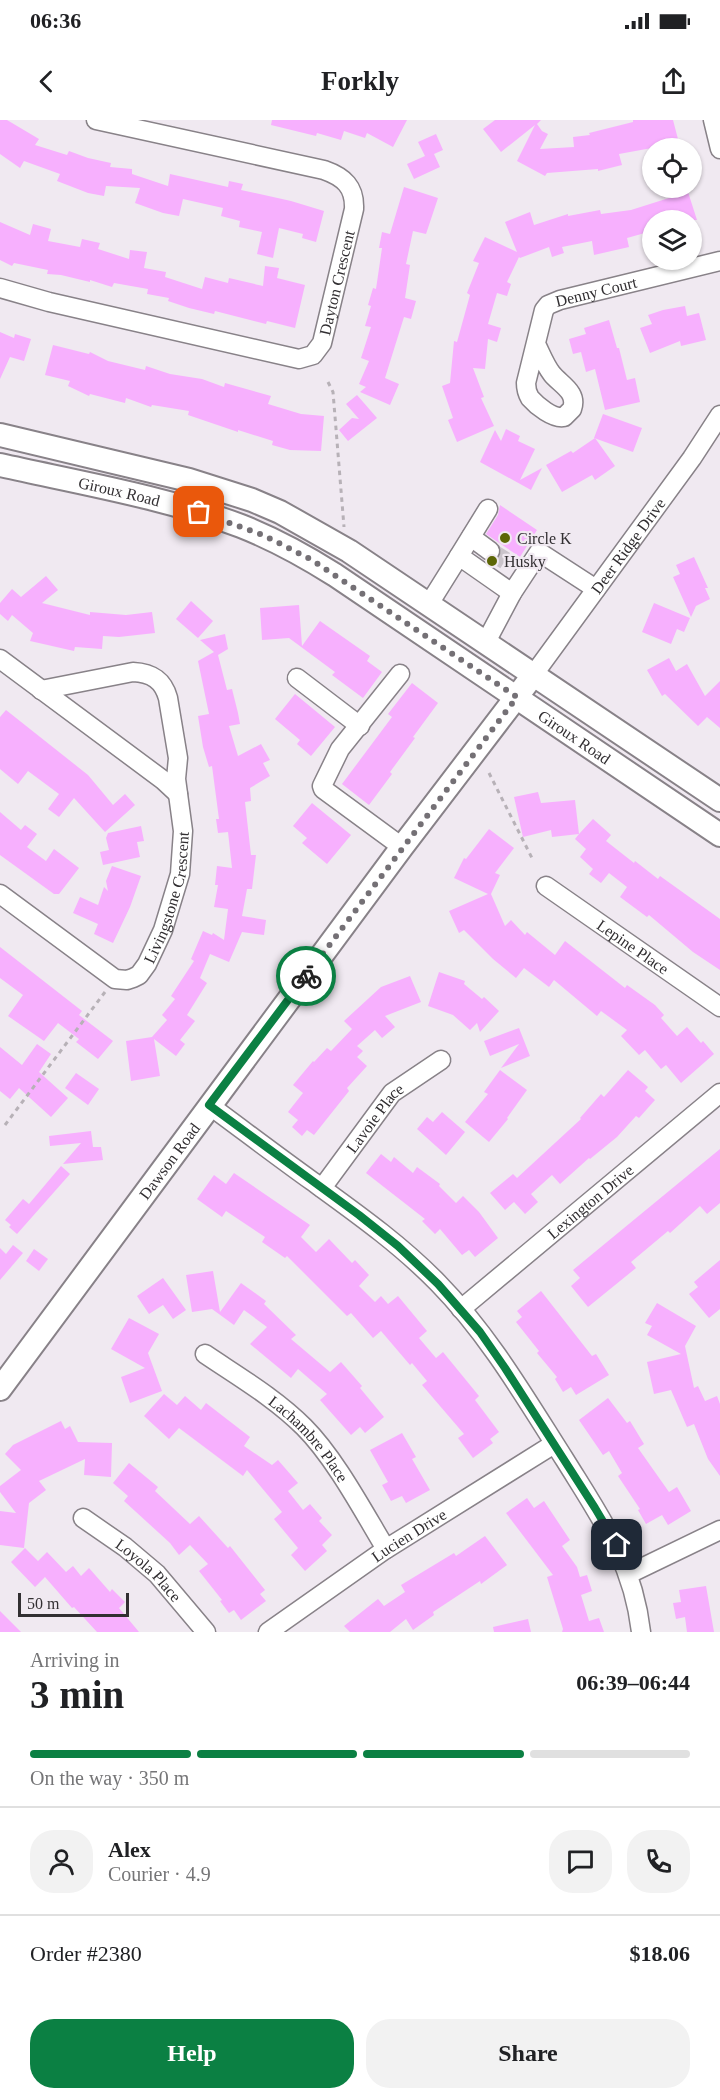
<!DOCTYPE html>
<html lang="en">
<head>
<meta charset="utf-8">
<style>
  :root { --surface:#fff; --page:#f2f2f2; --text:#202124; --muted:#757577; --line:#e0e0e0; --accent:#0b8043 }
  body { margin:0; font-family:Georgia,serif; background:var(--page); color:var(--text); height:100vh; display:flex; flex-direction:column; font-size:22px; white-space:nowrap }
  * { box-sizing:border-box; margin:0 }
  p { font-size:20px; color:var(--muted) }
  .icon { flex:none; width:33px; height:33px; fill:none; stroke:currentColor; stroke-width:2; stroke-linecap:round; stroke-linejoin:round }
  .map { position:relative; height:1512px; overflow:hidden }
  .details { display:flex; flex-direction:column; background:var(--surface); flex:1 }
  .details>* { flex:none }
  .controls { position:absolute; left:642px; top:18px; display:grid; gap:12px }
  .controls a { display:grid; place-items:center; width:60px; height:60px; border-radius:50%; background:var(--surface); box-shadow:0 2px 4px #0004; font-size:30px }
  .scale { position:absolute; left:18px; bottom:15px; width:111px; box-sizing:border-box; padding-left:6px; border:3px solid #322f32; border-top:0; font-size:16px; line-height:21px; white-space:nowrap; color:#322f32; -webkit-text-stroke:4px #f0e9f1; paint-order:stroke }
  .pin { position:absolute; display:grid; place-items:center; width:51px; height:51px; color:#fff; margin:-26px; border-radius:12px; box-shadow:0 3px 9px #0006 }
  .courier { position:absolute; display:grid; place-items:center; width:60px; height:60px; margin:-30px; border:4px solid #0b8043; border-radius:50%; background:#fff; color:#222; box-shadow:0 2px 8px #0007 }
  .overview em { font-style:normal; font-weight:600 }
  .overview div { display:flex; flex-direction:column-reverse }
  .overview { display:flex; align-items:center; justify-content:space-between; height:102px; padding:0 30px }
  h1 { font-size:39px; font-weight:600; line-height:45px }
  .bar { display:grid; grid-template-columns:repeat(4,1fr); gap:9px 6px; align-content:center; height:72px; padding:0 30px }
  .bar i { height:8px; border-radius:4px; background:var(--line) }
  .bar .on { background:var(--accent) }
  .bar p { grid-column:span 4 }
  .line { display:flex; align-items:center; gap:15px; padding:0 30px; border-top:2px solid var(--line) }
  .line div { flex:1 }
  .round { display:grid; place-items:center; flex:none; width:63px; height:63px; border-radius:24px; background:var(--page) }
  .primary-button { display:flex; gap:12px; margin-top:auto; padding:12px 30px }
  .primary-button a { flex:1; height:69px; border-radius:24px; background:var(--accent); color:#fff; font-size:24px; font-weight:600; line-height:69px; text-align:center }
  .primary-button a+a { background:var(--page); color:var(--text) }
  .status { display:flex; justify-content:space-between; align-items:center; height:42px; padding:0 30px; background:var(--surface); direction:ltr }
  .status svg { height:16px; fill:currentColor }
  header { display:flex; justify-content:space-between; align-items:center; height:78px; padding:0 30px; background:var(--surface); font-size:27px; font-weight:600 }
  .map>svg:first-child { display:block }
  .building { fill:#f7b0fe }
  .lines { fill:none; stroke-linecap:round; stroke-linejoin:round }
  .minor-tunnel { stroke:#cac4cb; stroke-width:18; stroke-dasharray:18 9; stroke-linecap:butt }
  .minor-casing { stroke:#888288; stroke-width:21 }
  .major-casing { stroke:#888288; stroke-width:26 }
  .path { stroke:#b7b1b7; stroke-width:3; stroke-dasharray:4.5 4.5; stroke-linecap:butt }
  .minor { stroke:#fff; stroke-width:18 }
  .major { stroke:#fff; stroke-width:22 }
  .done { stroke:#747075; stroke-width:6; stroke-dasharray:0 10.8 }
  .route { stroke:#0b8043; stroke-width:8 }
  .poi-dot { fill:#5c6606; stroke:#f0e9f1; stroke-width:2 }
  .labels { text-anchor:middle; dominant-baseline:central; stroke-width:4.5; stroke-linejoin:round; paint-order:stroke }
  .street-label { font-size:16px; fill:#322f32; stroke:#f0e9f1 }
  .poi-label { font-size:16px; fill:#322f32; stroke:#f0e9f1; text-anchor:start }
</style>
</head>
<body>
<div class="status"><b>06:36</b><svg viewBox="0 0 49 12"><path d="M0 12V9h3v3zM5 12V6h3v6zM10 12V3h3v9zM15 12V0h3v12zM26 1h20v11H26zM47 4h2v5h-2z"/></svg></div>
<header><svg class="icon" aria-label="back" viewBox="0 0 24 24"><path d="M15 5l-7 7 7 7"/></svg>Forkly<svg class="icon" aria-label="share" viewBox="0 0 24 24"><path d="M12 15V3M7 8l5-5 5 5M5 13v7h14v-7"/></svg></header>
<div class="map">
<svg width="720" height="1512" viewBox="0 0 720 1512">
  <rect width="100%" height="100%" fill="#f0e9f1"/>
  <g class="building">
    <polygon points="0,0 7,0 39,19 35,25 67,35 69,31 88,38 111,43 110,47 132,49 132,54 168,66 170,54 228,67 229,61 243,64 241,70 291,81 324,91 316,122 302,118 303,114 279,108 273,138 257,134 262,112 239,107 240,101 221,96 223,88 183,79 179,96 163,93 135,83 140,68 106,66 104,76 88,73 57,61 60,54 24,41 20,48 0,34"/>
    <polygon points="272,0 407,0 393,27 367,13 365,18 344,11 341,20 317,13 316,16 271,5"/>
    <polygon points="495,0 541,0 537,4 542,11 548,14 540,29 574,27 573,17 590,15 589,13 633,2 633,0 673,0 679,23 619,34 622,45 598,51 598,49 547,53 545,56 517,41 535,5 501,32 483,9"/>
    <polygon points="436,14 443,30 434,34 440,47 414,59 407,44 425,36 418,22"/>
    <polygon points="404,67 438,78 426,114 413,111 406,144 410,145 405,178 416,181 411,199 404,197 385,258 399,264 390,285 360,272 366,267 359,264 369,241 361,238 371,207 365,206 371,186 368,185 373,168 376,169 382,128 379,128 382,112 390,114"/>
    <polygon points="688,72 697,100 652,100 652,111 627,118 629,127 594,135 592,121 562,127 564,133 552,137 549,127 520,138 519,137 507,162 511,164 507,176 497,173 488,204 501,208 497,222 488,219 485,249 473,248 484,277 481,278 494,306 457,322 448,300 453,298 442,266 450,263 454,221 457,222 470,175 467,173 479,143 473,141 485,117 517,132 505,102 530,92 534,105 568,94 568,96 600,90 601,94 631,90"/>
    <polygon points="0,102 30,115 33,104 51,109 48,121 80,127 82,119 100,123 98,129 129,139 130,130 147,132 144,148 166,152 165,157 202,169 205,157 228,163 229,158 263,166 265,146 279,148 277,158 305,165 295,208 267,201 266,204 215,191 214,194 189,188 168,181 169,178 147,174 148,169 114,163 112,167 90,160 90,162 61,155 47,154 48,150 14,143 12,146 0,140"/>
    <polygon points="685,186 687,196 699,193 706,220 681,226 680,221 650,233 640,208 652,204 648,195 663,190"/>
    <polygon points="609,200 617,228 619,228 627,260 635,258 640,282 605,290 595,249 586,252 581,232 573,234 569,219 586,214 584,208"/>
    <polygon points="0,212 14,218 15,214 31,219 24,241 10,237 0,259"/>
    <polygon points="53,225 89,234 90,232 108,241 145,250 146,246 170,254 202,259 224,267 225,263 271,276 268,284 301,294 324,296 321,331 290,330 272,325 273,321 238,310 238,312 188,295 189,291 152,285 151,287 126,278 125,283 90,274 89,276 68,266 70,261 45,255"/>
    <polygon points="357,275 377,298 348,321 339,310 352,298 359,299 346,284"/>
    <polygon points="603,294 642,308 633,332 594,318"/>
    <polygon points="506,309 520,316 518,321 535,329 520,360 542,348 531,370 480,342 495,310 501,321"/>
    <polygon points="595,318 615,346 595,360 592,355 562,372 546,345 571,331 573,333"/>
    <polygon points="500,385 537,410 520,437 486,414 498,395"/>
    <polygon points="694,437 708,468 705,468 710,479 696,486 691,497 673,457 680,454 676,445"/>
    <polygon points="46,456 58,470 42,483 90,495 90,492 126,495 152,492 155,513 119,517 103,516 102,529 75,527 74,531 30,521 33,513 12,495 8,501 0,494 0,483 12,469 21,477"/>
    <polygon points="191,481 213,501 198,518 176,499"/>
    <polygon points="654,483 690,498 684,512 677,509 671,524 642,512"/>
    <polygon points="299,485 302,526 320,501 370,536 367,541 382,552 363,578 332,555 335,552 289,518 262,520 260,488"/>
    <polygon points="225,514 228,529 218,535 227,570 232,569 238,593 240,604 229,606 238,636 261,624 270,640 263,643 270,656 250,668 251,681 245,682 251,735 256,735 252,769 247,769 242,796 266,800 264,815 242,812 229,842 210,834 200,858 207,863 187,895 195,901 180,920 185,924 176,936 154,919 160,956 131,961 126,921 152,917 167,900 162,895 175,879 171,876 194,841 191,839 203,811 212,815 213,813 224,820 228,789 214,787 218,765 215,765 217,746 232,748 228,712 218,713 216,699 219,699 212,646 209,647 203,627 198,596 209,594 198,541 214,532 200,520"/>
    <polygon points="669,538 676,551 687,544 705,576 720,561 720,608 707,597 698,606 665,574 662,576 647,550"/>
    <polygon points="412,563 438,583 413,617 415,618 390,652 392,654 369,685 342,664 392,597 388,594"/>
    <polygon points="295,574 335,607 311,636 297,624 300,620 275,599"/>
    <polygon points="6,590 88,655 113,685 125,674 135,685 105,712 74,678 59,697 48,689 59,674 28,651 18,664 0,649 0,597"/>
    <polygon points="538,672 541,683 575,680 579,714 593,699 611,715 606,721 634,743 635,741 658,759 660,756 720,799 720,850 693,832 649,795 647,797 620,777 627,767 609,753 601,763 589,754 593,749 580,737 586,729 575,719 579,714 552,717 551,710 523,717 514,677"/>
    <polygon points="312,683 351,715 327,744 302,723 307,718 293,706"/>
    <polygon points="0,692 21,710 25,705 37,714 27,727 46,741 54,729 79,748 59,774 54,774 0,735"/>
    <polygon points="141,706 144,721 137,722 140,737 103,745 100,732 109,730 106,718 108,713"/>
    <polygon points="489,709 514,728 495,753 500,755 491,774 505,806 511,800 525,815 527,812 555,835 565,821 625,868 627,865 655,885 664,895 661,898 677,916 687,907 701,923 703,921 714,934 681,963 666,945 661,949 645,930 639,935 621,916 627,910 601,891 597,896 554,860 549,867 524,848 516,858 493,839 464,810 459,813 449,791 488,774 454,758 464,738 466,739"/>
    <polygon points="112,746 141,756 130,787 113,823 94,814 98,804 73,793 80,777 98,785 104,767 108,771 106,761"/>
    <polygon points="0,827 82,891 79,895 113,921 98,939 76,922 79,919 58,903 44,921 8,896 23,875 0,858"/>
    <polygon points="439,852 465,861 464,864 482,879 484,877 499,891 480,912 477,903 470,910 453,895 428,886"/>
    <polygon points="410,856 421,882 385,896 395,907 382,918 375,910 357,926 363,931 357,937 367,946 347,968 349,971 314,1015 307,1010 302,1016 292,1007 298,1000 288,992 303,973 293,965 313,941 314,942 327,928 331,931 352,909 344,901 381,867"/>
    <polygon points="519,908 530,936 501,948 519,924 490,936 484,921"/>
    <polygon points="37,924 51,934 39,952 68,978 51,997 19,968 10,979 0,971 0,927 22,945"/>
    <polygon points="500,950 527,970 507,998 508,999 489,1022 465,1002 488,974 484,972"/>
    <polygon points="628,950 648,967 645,971 655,980 639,998 636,996 617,1017 590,1039 589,1038 560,1064 552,1055 531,1074 538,1082 525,1094 514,1082 505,1090 490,1073 513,1054 517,1058 581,999 580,998 601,974 604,977"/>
    <polygon points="76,953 99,969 88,985 65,968"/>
    <polygon points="442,992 465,1012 446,1035 417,1009 427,997 433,1002"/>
    <polygon points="91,1011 93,1027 101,1027 103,1040 63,1044 81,1023 50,1026 49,1016"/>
    <polygon points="720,1029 720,1083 707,1094 700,1086 670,1113 668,1111 631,1142 636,1148 588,1187 571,1166 580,1158 573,1150"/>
    <polygon points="381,1034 391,1042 394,1037 413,1053 417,1047 440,1064 439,1066 456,1083 463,1076 479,1092 498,1118 475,1137 469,1130 462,1135 440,1109 435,1114 422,1101 425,1099 366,1053"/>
    <polygon points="61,1046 70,1054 17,1114 9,1107 11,1105 5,1100 23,1079 29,1084"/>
    <polygon points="234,1053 310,1105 301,1117 316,1132 329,1119 352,1143 355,1140 369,1155 359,1166 375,1182 381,1176 388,1184 398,1176 427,1211 419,1218 436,1238 443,1232 479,1276 475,1280 499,1312 490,1319 493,1323 473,1338 458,1318 464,1314 422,1265 427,1261 412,1243 410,1245 381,1211 373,1218 351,1193 347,1196 287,1136 285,1138 262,1122 265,1117 226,1091 222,1097 197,1079 214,1055 226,1064"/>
    <polygon points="13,1125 23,1133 0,1160 0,1128 6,1134"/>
    <polygon points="34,1129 48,1139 39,1151 26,1141"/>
    <polygon points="720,1140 720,1189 709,1198 689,1174 698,1167 694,1162"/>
    <polygon points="213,1151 220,1192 241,1163 266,1181 264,1184 296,1215 291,1219 330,1252 341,1242 362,1266 360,1268 384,1297 365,1313 360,1307 351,1315 320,1280 327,1274 298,1249 291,1258 250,1224 267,1207 244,1190 234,1205 212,1189 192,1192 186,1155"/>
    <polygon points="163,1158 186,1190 173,1199 163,1185 149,1194 137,1176"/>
    <polygon points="541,1171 592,1236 596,1234 609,1255 576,1275 571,1267 563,1272 555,1259 557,1257 537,1233 539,1231 516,1202 522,1197 517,1191"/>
    <polygon points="657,1183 696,1206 685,1226 694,1268 698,1266 705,1281 717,1276 720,1284 720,1356 708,1339 694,1304 687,1307 671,1270 654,1274 647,1242 681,1234 647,1215 652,1206 645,1203"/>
    <polygon points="129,1198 159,1214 148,1233 162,1271 130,1283 121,1257 145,1248 111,1229"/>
    <polygon points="164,1274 177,1285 185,1276 201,1290 206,1283 250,1317 244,1326 272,1345 278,1340 298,1363 288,1371 303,1390 310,1384 322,1398 319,1401 332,1415 322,1425 327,1431 305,1451 291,1435 298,1428 274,1399 282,1392 247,1350 243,1356 179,1308 169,1319 144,1296"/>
    <polygon points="608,1278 627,1303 630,1301 644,1324 638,1328 669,1372 677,1367 691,1391 668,1405 662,1395 646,1404 638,1390 640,1389 618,1356 622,1353 609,1331 603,1335 579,1300"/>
    <polygon points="61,1301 65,1309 70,1306 78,1322 112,1323 111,1357 84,1355 85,1339 39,1361 46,1370 29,1383 24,1428 0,1425 0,1391 16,1393 0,1372 0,1366 21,1350 5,1334 13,1325"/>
    <polygon points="402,1313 416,1337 412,1339 430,1370 406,1383 402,1376 391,1381 382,1365 388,1362 370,1330"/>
    <polygon points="129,1343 158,1367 155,1371 190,1404 199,1396 228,1428 230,1426 265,1470 260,1474 266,1481 241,1500 234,1490 229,1493 220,1481 222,1480 199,1451 208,1444 190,1425 179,1435 170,1423 124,1381 128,1376 113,1363"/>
    <polygon points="527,1378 534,1388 544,1381 570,1420 562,1426 577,1447 580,1457 587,1455 592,1471 581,1475 589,1501 599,1498 604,1512 562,1512 563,1509 547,1457 553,1455 506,1393"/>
    <polygon points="485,1416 507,1445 481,1464 480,1461 433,1492 434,1495 413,1510 406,1499 390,1512 350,1512 344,1506 378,1479 384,1486 405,1472 401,1465 454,1433 456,1436"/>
    <polygon points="25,1428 38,1441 47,1432 66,1452 73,1446 81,1456 89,1448 110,1472 112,1469 125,1482 119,1488 139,1512 97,1512 74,1487 72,1488 45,1457 35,1467 11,1442"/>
    <polygon points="706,1466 714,1512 687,1512 685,1497 676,1499 673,1483 681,1482 679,1470"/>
    <polygon points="0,1491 21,1512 0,1512"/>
    <polygon points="528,1499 531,1512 494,1512 493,1507"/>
  </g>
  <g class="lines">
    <polyline class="minor-tunnel" points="490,431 512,445"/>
    <g class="minor-casing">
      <g id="minor">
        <polyline points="713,0 720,29"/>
        <path id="s1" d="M0,168L49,182L299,239L313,235L322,223L354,89C355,67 344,57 324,50L96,0"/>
        <path id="s2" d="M536,224C541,234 545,245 552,254C561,265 578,272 572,289L564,297C553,299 537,286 530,278C527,273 526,268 526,263L544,190L548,185L560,180L720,141"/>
        <polyline points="471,417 490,431"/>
        <polyline points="459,436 488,389"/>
        <polyline points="429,484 459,436 512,473"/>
        <polyline points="486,522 512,473 539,432 596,469"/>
        <polyline points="0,539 163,660 178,674"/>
        <polyline points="400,554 340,629 322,666 323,669 402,727"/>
        <path id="s3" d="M534,554L692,338L720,295"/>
        <polyline points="297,558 360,606"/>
        <path id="s4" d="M546,766L720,887"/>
        <path id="s5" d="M0,774L115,859L127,860L133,858L139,855L147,844L163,810L180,754L183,711L176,659L178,638L168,578C163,560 152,553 133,552L41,570"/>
        <path d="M209,985C243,1010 277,1036 312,1061C356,1093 400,1124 438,1163C489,1215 526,1279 565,1340C601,1398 633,1442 641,1512"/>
        <path id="s6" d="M322,1068L392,973L441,940"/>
        <path id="s7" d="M461,1189L720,973"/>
        <path id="s8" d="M205,1234C239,1257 275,1278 304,1307C335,1338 363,1391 386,1429"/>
        <path id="s9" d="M83,1398L125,1427L157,1454L206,1512"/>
        <polyline points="629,1454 720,1410"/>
        <path id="s10" d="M268,1512L386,1429L554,1324"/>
      </g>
    </g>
    <g class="major-casing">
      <g id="major">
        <polyline points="0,315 189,360 252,380 280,392 349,431 720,680"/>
        <path id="s11" d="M0,345C81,363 164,377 241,406C274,419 305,436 335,455L720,715"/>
        <path id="s12" d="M0,1269L402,727L534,554"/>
      </g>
    </g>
    <g class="path">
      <polyline points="328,262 333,272 344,407"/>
      <polyline points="489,653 533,740"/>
      <polyline points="5,1005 105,872"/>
    </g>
    <use href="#minor" class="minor"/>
    <use href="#major" class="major"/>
  </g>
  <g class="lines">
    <polyline class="done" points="199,392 263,415 312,440 517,577 306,856"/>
    <polyline class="route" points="306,856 209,985 359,1095 398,1126 438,1164 480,1212 505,1248 595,1388 617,1425"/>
  </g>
  <g class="poi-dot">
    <circle cx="505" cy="418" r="6"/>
    <circle cx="492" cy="441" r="6"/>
  </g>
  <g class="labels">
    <g class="street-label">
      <text stroke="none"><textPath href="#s1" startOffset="399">Dayton Crescent</textPath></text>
      <text stroke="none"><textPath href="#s2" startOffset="276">Denny Court</textPath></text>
      <text stroke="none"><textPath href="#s11" startOffset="122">Giroux Road</textPath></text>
      <text stroke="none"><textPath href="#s3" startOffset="159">Deer Ridge Drive</textPath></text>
      <text stroke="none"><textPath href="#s11" startOffset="644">Giroux Road</textPath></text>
      <text stroke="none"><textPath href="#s5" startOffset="252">Livingstone Crescent</textPath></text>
      <text stroke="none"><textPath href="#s4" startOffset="106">Lepine Place</textPath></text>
      <text stroke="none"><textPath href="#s6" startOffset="88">Lavoie Place</textPath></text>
      <text stroke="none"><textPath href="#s12" startOffset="284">Dawson Road</textPath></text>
      <text stroke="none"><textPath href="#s7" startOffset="168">Lexington Drive</textPath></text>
      <text stroke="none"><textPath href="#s8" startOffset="135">Lachambre Place</textPath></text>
      <text stroke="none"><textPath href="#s10" startOffset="171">Lucien Drive</textPath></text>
      <text stroke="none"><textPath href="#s9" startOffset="84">Loyola Place</textPath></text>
    </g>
    <g class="poi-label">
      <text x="517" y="418">Circle K</text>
      <text x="504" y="441">Husky</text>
    </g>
  </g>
</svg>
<div class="controls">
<a><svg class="icon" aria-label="locate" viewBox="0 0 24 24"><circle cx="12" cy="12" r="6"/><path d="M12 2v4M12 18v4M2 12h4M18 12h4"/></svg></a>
<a><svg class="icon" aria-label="layers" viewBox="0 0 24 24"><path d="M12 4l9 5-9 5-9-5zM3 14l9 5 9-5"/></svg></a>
</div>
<div class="scale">50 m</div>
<div class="pin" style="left:199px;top:392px;background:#ea580c"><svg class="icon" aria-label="bag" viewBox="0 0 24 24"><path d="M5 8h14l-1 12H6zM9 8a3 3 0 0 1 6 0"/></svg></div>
<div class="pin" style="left:617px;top:1425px;background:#1f2937"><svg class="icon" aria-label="home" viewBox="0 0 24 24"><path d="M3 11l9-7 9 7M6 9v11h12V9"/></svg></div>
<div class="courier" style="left:306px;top:856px"><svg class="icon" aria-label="bike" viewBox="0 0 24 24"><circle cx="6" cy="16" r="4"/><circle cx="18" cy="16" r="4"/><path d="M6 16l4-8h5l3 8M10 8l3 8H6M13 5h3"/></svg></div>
</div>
<section class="details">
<div class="overview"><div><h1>3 min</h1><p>Arriving in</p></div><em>06:39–06:44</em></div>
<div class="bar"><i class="on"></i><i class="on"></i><i class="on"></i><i></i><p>On the way · 350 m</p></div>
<div class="line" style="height:108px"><a class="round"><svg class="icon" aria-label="person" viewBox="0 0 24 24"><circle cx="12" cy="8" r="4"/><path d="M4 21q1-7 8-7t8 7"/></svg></a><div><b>Alex</b><p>Courier · 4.9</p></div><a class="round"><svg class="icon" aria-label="chat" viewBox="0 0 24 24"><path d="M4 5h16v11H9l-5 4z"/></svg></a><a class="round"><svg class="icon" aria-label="phone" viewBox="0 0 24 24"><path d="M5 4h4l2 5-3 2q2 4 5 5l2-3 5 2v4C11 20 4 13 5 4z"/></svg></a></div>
<div class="line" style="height:78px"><div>Order #2380</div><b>$18.06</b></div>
<div class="primary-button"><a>Help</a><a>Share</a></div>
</section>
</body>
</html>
